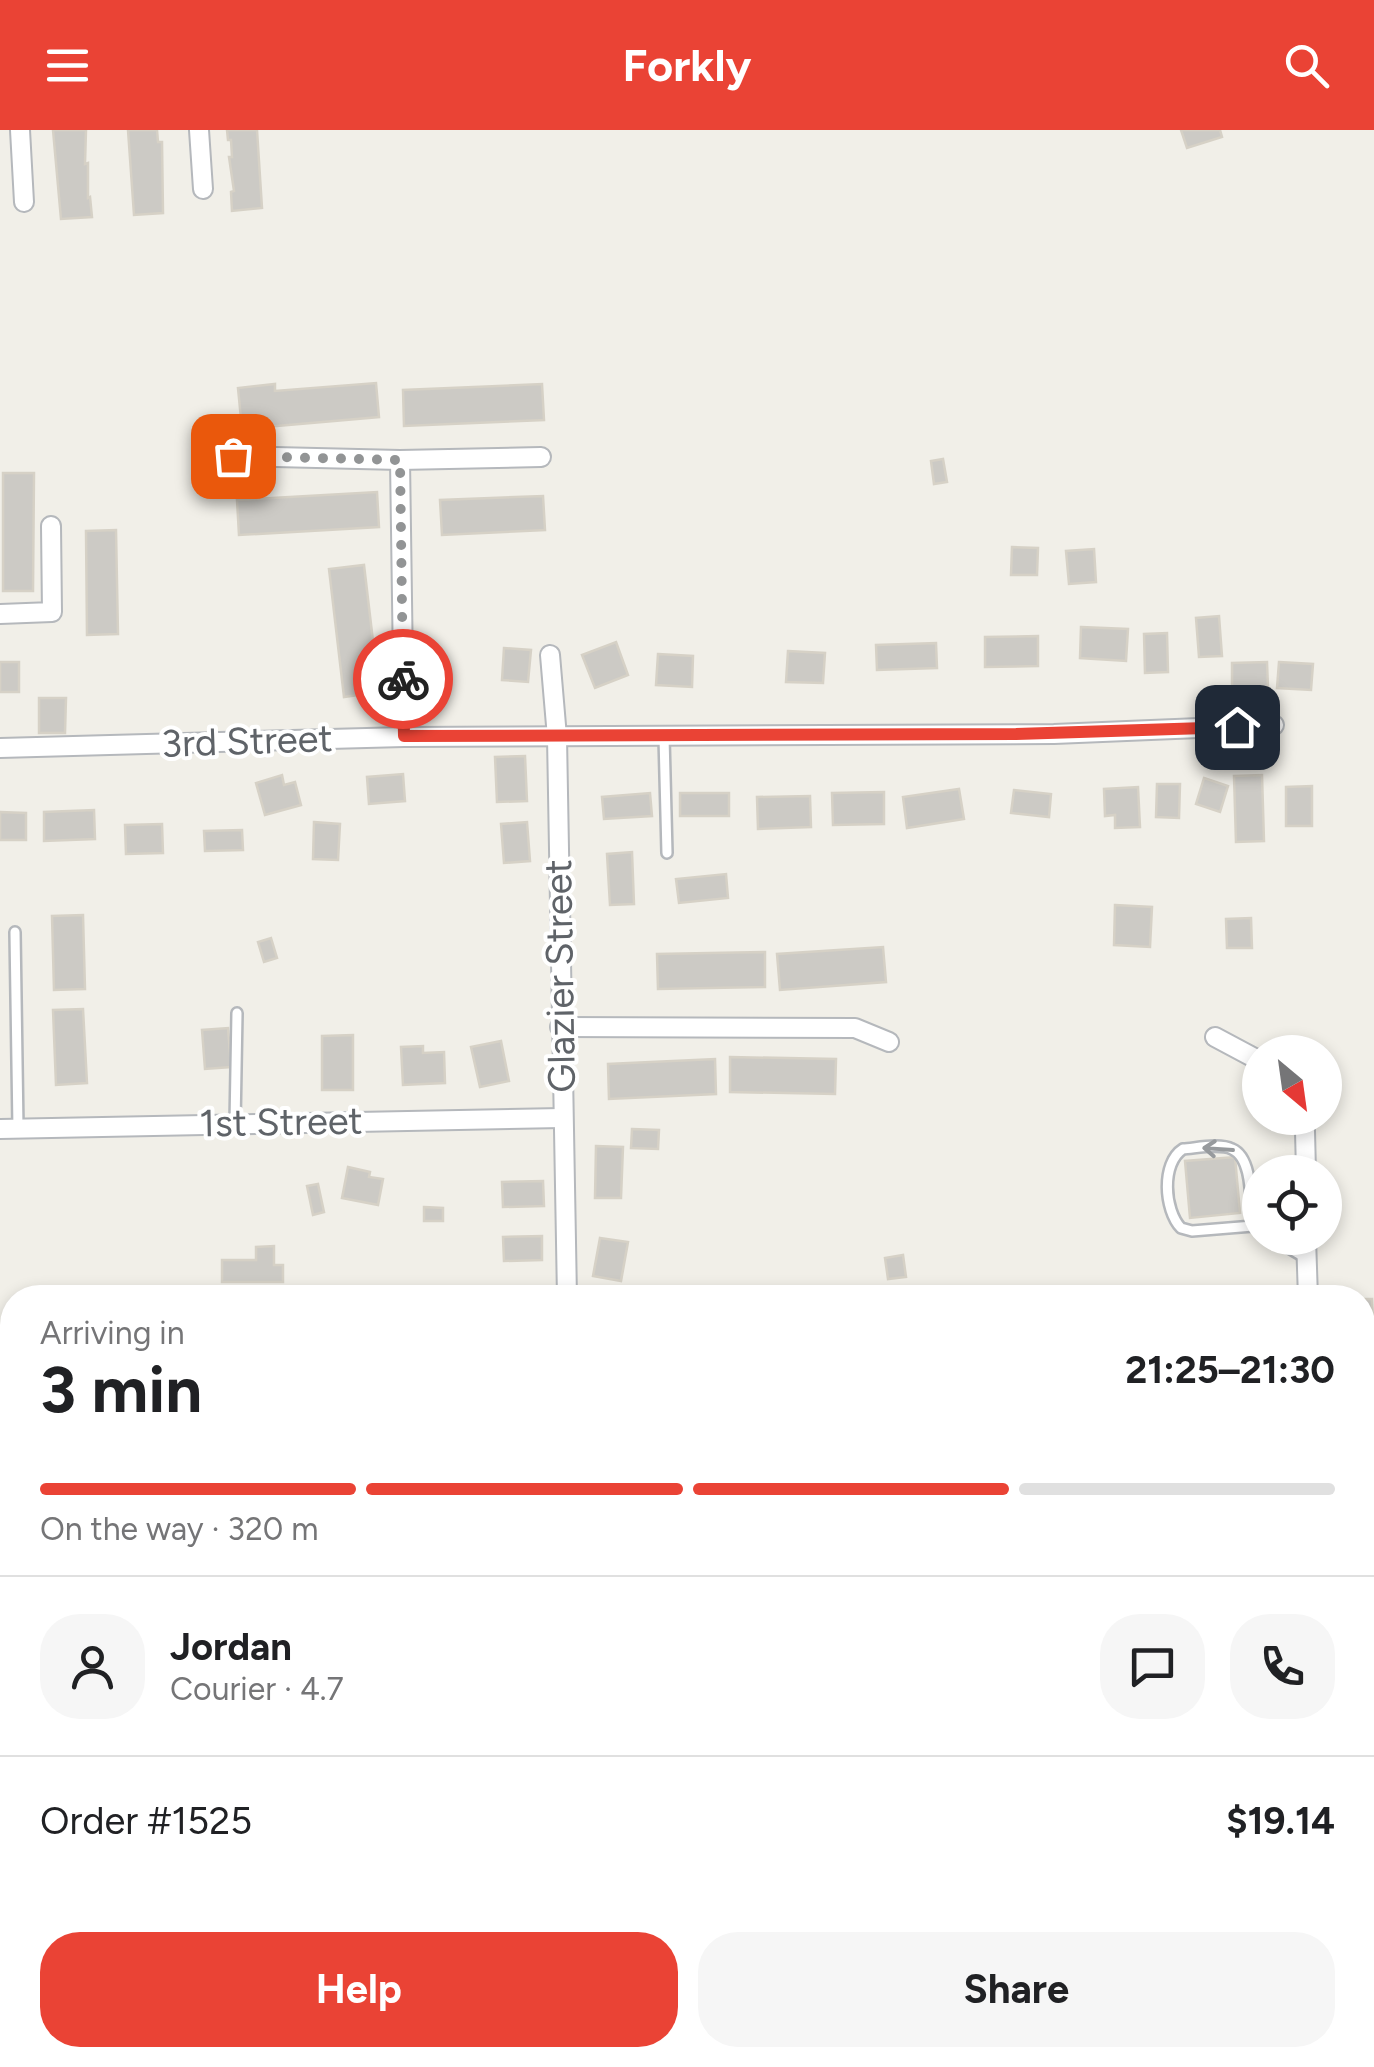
<!DOCTYPE html>
<html lang="en">
<head>
<meta charset="utf-8">
<style>
  :root { --surface:#fff; --page:#f6f6f6; --text:#202124; --muted:#757577; --line:#e0e0e0; --accent:#ea4335 }
  body { margin:0; font-family:Figtree,sans-serif; background:var(--page); color:var(--text); height:100vh; display:flex; flex-direction:column; font-size:38px; white-space:nowrap }
  * { box-sizing:border-box; margin:0 }
  p { font-size:32px; color:var(--muted) }
  .icon { flex:none; width:55px; height:55px; fill:none; stroke:currentColor; stroke-width:2; stroke-linecap:round; stroke-linejoin:round }
  .map { position:relative; flex:1; overflow:hidden }
  .sheet { position:absolute; left:0px; top:1155px; width:1375px; height:782px; display:flex; flex-direction:column; background:var(--surface); border-radius:40px 40px 0 0; box-shadow:0 5px 15px #0003 }
  .sheet>* { flex:none }
  .needle { width:65px; rotate:151deg }
  .tools { position:absolute; left:1242px; top:905px; display:grid; gap:20px }
  .tools a { display:grid; place-items:center; width:100px; height:100px; border-radius:50%; background:var(--surface); box-shadow:0 5px 15px #0003; font-size:50px }
  .pin { position:absolute; display:grid; place-items:center; width:85px; height:85px; color:#fff; margin:-42px; border-radius:20px; box-shadow:0 5px 15px #0006 }
  .courier { position:absolute; display:grid; place-items:center; width:100px; height:100px; margin:-50px; border:8px solid #ea4335; border-radius:50%; background:#fff; color:#222; box-shadow:0 2px 12px #0007 }
  .summary em { font-style:normal; font-weight:700 }
  .summary div { display:flex; flex-direction:column-reverse }
  .summary { display:flex; align-items:center; justify-content:space-between; height:170px; padding:0 40px }
  h1 { font-size:65px; font-weight:700; line-height:75px }
  .bar { display:grid; grid-template-columns:repeat(4,1fr); gap:15px 10px; align-content:center; height:120px; padding:0 40px }
  .bar i { height:12px; border-radius:8px; background:var(--line) }
  .bar .on { background:var(--accent) }
  .bar p { grid-column:span 4 }
  .line { display:flex; align-items:center; gap:25px; padding:0 40px; border-top:2px solid var(--line) }
  .line div { flex:1 }
  .round { display:grid; place-items:center; flex:none; width:105px; height:105px; border-radius:40px; background:var(--page) }
  .action { display:flex; gap:20px; margin-top:auto; padding:20px 40px }
  .action a { flex:1; height:115px; border-radius:40px; background:var(--accent); color:#fff; font-size:40px; font-weight:700; line-height:115px; text-align:center }
  .action a+a { background:var(--page); color:var(--text) }
  header { display:flex; justify-content:space-between; align-items:center; height:130px; padding:0 40px; background:var(--accent); color:#fff; font-size:45px; font-weight:700 }
  .map>svg:first-child { display:block }
  .green { fill:#c5e8c5 }
  .building { fill:#cccac5; stroke:#d6d1c6; stroke-width:2.5 }
  .lines { fill:none; stroke-linecap:round; stroke-linejoin:round }
  .lane-casing { stroke:#b5b8bc; stroke-width:14 }
  .street-casing { stroke:#b5b8bc; stroke-width:22 }
  .primary-casing { stroke:#f2c960; stroke-width:32 }
  .lane { stroke:#fff; stroke-width:9 }
  .street { stroke:#fff; stroke-width:18 }
  .primary { stroke:#fff2af; stroke-width:28 }
  .oneway { stroke:#979a9d }
  .done { stroke:#929495; stroke-width:10; stroke-dasharray:0 18 }
  .route { stroke:#ea4335; stroke-width:12 }
  .labels { text-anchor:middle; dominant-baseline:central; stroke-width:8; stroke-linejoin:round; paint-order:stroke }
  .street-label { font-size:38px; fill:#5f6368; stroke:#fff }
</style>
</head>
<body>
<header><svg class="icon" aria-label="menu" viewBox="0 0 24 24"><path d="M4 6h16M4 12h16M4 18h16"/></svg>Forkly<svg class="icon" aria-label="search" viewBox="0 0 24 24"><circle cx="10" cy="10" r="6"/><path d="M15 15l6 6"/></svg></header>
<div class="map">
<svg width="1374" height="1937" viewBox="0 0 1374 1937">
  <rect width="100%" height="100%" fill="#f1efe8"/>
  <polygon class="green" points="12,1447 12,1925 1250,1925 1250,1937 0,1937 0,1457"/>
  <g class="building">
    <polygon points="53,0 86,0 85,34 88,33 88,68 90,67 92,87 61,89"/>
    <polygon points="128,0 157,0 158,12 162,12 163,83 134,85"/>
    <polygon points="227,0 257,0 262,78 232,81 231,62 234,61 229,27 232,27 231,10 228,10"/>
    <polygon points="1181,0 1220,0 1222,7 1187,18"/>
    <polygon points="376,253 379,287 242,299 238,258 275,254 275,261"/>
    <polygon points="542,254 544,290 404,296 403,260"/>
    <polygon points="943,329 947,352 934,354 931,331"/>
    <polygon points="3,343 34,343 33,461 3,461"/>
    <polygon points="377,362 379,397 239,405 237,370"/>
    <polygon points="543,366 545,400 442,405 440,370"/>
    <polygon points="116,400 118,504 87,505 86,401"/>
    <polygon points="1012,417 1038,418 1037,445 1011,445"/>
    <polygon points="1094,419 1096,452 1069,454 1066,421"/>
    <polygon points="364,435 379,562 344,567 329,439"/>
    <polygon points="1219,486 1222,526 1199,527 1196,488"/>
    <polygon points="1081,497 1128,499 1126,531 1080,528"/>
    <polygon points="1167,503 1168,542 1145,543 1144,504"/>
    <polygon points="1038,506 1038,536 985,537 985,507"/>
    <polygon points="616,512 628,545 595,558 582,525"/>
    <polygon points="936,513 937,538 877,540 876,515"/>
    <polygon points="504,518 531,520 528,552 502,550"/>
    <polygon points="788,521 825,523 823,553 786,552"/>
    <polygon points="658,524 693,526 692,557 656,555"/>
    <rect x="0" y="532" width="19" height="30"/>
    <polygon points="1267,532 1268,558 1232,558 1232,533"/>
    <polygon points="1279,532 1313,534 1311,560 1277,558"/>
    <polygon points="39,568 66,568 65,603 39,603"/>
    <polygon points="525,626 527,671 497,672 495,627"/>
    <polygon points="403,644 405,671 369,674 367,647"/>
    <polygon points="282,645 284,655 295,652 301,675 265,685 256,653"/>
    <polygon points="1262,645 1264,711 1236,712 1234,646"/>
    <polygon points="1204,648 1228,656 1220,682 1196,674"/>
    <polygon points="1157,654 1180,654 1179,688 1156,687"/>
    <polygon points="1312,656 1312,696 1286,696 1286,657"/>
    <polygon points="1138,657 1140,697 1115,698 1115,685 1105,686 1104,659"/>
    <polygon points="959,659 964,689 907,698 903,667"/>
    <polygon points="1014,660 1051,664 1049,687 1011,683"/>
    <polygon points="884,662 884,694 833,695 832,663"/>
    <polygon points="650,663 652,686 604,689 602,667"/>
    <rect x="680" y="663" width="49" height="23"/>
    <polygon points="810,666 811,697 758,699 757,667"/>
    <polygon points="94,680 95,709 44,711 44,682"/>
    <polygon points="0,682 26,683 26,710 0,710"/>
    <polygon points="314,692 340,694 338,730 313,729"/>
    <polygon points="527,692 530,731 504,733 501,694"/>
    <polygon points="162,694 163,723 126,724 125,695"/>
    <polygon points="242,700 243,720 205,721 204,701"/>
    <polygon points="632,722 634,774 610,775 607,724"/>
    <polygon points="726,744 728,768 679,773 676,749"/>
    <polygon points="1115,775 1152,777 1150,817 1114,815"/>
    <polygon points="83,785 85,859 54,860 52,786"/>
    <polygon points="1251,788 1252,818 1227,818 1226,789"/>
    <polygon points="271,808 277,828 264,832 258,812"/>
    <polygon points="883,817 886,852 780,860 777,824"/>
    <polygon points="765,822 765,857 658,859 657,824"/>
    <polygon points="83,879 87,953 56,955 53,880"/>
    <polygon points="228,898 231,937 205,939 202,900"/>
    <polygon points="353,905 353,960 322,960 322,906"/>
    <polygon points="501,911 509,951 480,957 471,917"/>
    <polygon points="423,916 423,923 444,922 445,953 403,955 401,917"/>
    <polygon points="730,927 836,929 835,964 730,962"/>
    <polygon points="715,929 716,964 609,969 608,934"/>
    <polygon points="632,999 659,1000 658,1019 631,1018"/>
    <polygon points="596,1016 623,1017 621,1068 595,1068"/>
    <polygon points="1235,1027 1240,1083 1190,1088 1185,1031"/>
    <polygon points="348,1037 370,1042 369,1047 383,1049 378,1075 342,1068"/>
    <polygon points="543,1051 544,1076 503,1077 502,1052"/>
    <polygon points="318,1054 324,1082 313,1085 307,1056"/>
    <polygon points="424,1077 443,1078 443,1091 424,1091"/>
    <polygon points="542,1106 542,1130 504,1131 503,1107"/>
    <polygon points="600,1108 628,1112 621,1151 593,1146"/>
    <polygon points="274,1116 274,1135 283,1135 283,1152 222,1152 222,1130 256,1130 256,1117"/>
    <polygon points="903,1125 906,1147 888,1149 885,1128"/>
    <polygon points="540,1158 540,1168 500,1168 500,1159"/>
    <polygon points="1362,1169 1372,1169 1373,1196 1362,1196"/>
  </g>
  <g class="lines">
    <g class="lane-casing">
      <g id="lane">
        <polyline points="664,607 667,723"/>
        <polyline points="15,802 18,998"/>
        <polyline points="235,994 237,883"/>
        <path d="M1253,1096C1250,1076 1254,1028 1232,1019C1220,1013 1197,1018 1183,1019C1161,1033 1164,1080 1181,1098L1192,1101L1253,1096L1260,1100"/>
        <polyline points="1272,1108 1304,1127"/>
      </g>
    </g>
    <g class="street-casing">
      <g id="street">
        <polyline points="20,0 24,72"/>
        <polyline points="199,0 203,59"/>
        <polyline points="233,326 400,330 541,327"/>
        <polyline points="400,330 404,607"/>
        <polyline points="0,484 52,482 51,396"/>
        <polyline points="550,525 557,607 567,1168"/>
        <polyline points="0,618 404,607 1054,604 1274,595"/>
        <polyline points="560,897 855,898 889,912"/>
        <polyline points="1215,907 1260,931"/>
        <polyline points="1301,988 1305,1001 1306,1042"/>
        <polyline points="0,999 562,988"/>
        <polyline points="1306,1108 1308,1168"/>
        <polyline points="1262,1925 1262,1937"/>
      </g>
    </g>
    <g class="primary-casing">
      <g id="primary">
        <polyline points="1362,1317 1374,1317"/>
        <polyline points="0,1357 12,1359"/>
        <polyline points="0,1400 12,1394"/>
      </g>
    </g>
    <use href="#lane" class="lane"/>
    <use href="#street" class="street"/>
    <use href="#primary" class="primary"/>
  </g>
  <defs><path id="oneway-shaft" d="M-6 0H5M1.5-3L5.5 0L1.5 3" fill="none" stroke-width="1.6" stroke-linecap="round" stroke-linejoin="round" transform="scale(2.5)"/></defs>
  <use class="oneway" href="#oneway-shaft" transform="translate(1218 1019) rotate(-176)"/>
  <g class="lines">
    <polyline class="done" points="233,326 400,330 403,549"/>
    <polyline class="route" points="403,549 404,606 1016,604 1237,597"/>
  </g>
  <g class="labels">
    <g class="street-label">
      <text transform="translate(247 611) rotate(-2)">3rd Street</text>
      <text transform="translate(560 846) rotate(-91)">Glazier Street</text>
      <text transform="translate(281 992) rotate(-1)">1st Street</text>
    </g>
  </g>
</svg>
<div class="tools">
<a><svg class="needle" viewBox="-14 -14 28 28"><path d="M0-13l5 13h-10z" fill="#e53935"/><path d="M0 13l5-13h-10z" fill="#757577"/></svg></a>
<a><svg class="icon" aria-label="locate" viewBox="0 0 24 24"><circle cx="12" cy="12" r="6"/><path d="M12 2v4M12 18v4M2 12h4M18 12h4"/></svg></a>
</div>
<div class="pin" style="left:233px;top:326px;background:#ea580c"><svg class="icon" aria-label="bag" viewBox="0 0 24 24"><path d="M5 8h14l-1 12H6zM9 8a3 3 0 0 1 6 0"/></svg></div>
<div class="pin" style="left:1237px;top:597px;background:#1f2937"><svg class="icon" aria-label="home" viewBox="0 0 24 24"><path d="M3 11l9-7 9 7M6 9v11h12V9"/></svg></div>
<div class="courier" style="left:403px;top:549px"><svg class="icon" aria-label="bike" viewBox="0 0 24 24"><circle cx="6" cy="16" r="4"/><circle cx="18" cy="16" r="4"/><path d="M6 16l4-8h5l3 8M10 8l3 8H6M13 5h3"/></svg></div>
<section class="sheet">
<div class="summary"><div><h1>3 min</h1><p>Arriving in</p></div><em>21:25–21:30</em></div>
<div class="bar"><i class="on"></i><i class="on"></i><i class="on"></i><i></i><p>On the way · 320 m</p></div>
<div class="line" style="height:180px"><a class="round"><svg class="icon" aria-label="person" viewBox="0 0 24 24"><circle cx="12" cy="8" r="4"/><path d="M4 21q1-7 8-7t8 7"/></svg></a><div><b>Jordan</b><p>Courier · 4.7</p></div><a class="round"><svg class="icon" aria-label="chat" viewBox="0 0 24 24"><path d="M4 5h16v11H9l-5 4z"/></svg></a><a class="round"><svg class="icon" aria-label="phone" viewBox="0 0 24 24"><path d="M5 4h4l2 5-3 2q2 4 5 5l2-3 5 2v4C11 20 4 13 5 4z"/></svg></a></div>
<div class="line" style="height:130px"><div>Order #1525</div><b>$19.14</b></div>
<div class="action"><a>Help</a><a>Share</a></div>
</section>
</div>
</body>
</html>
